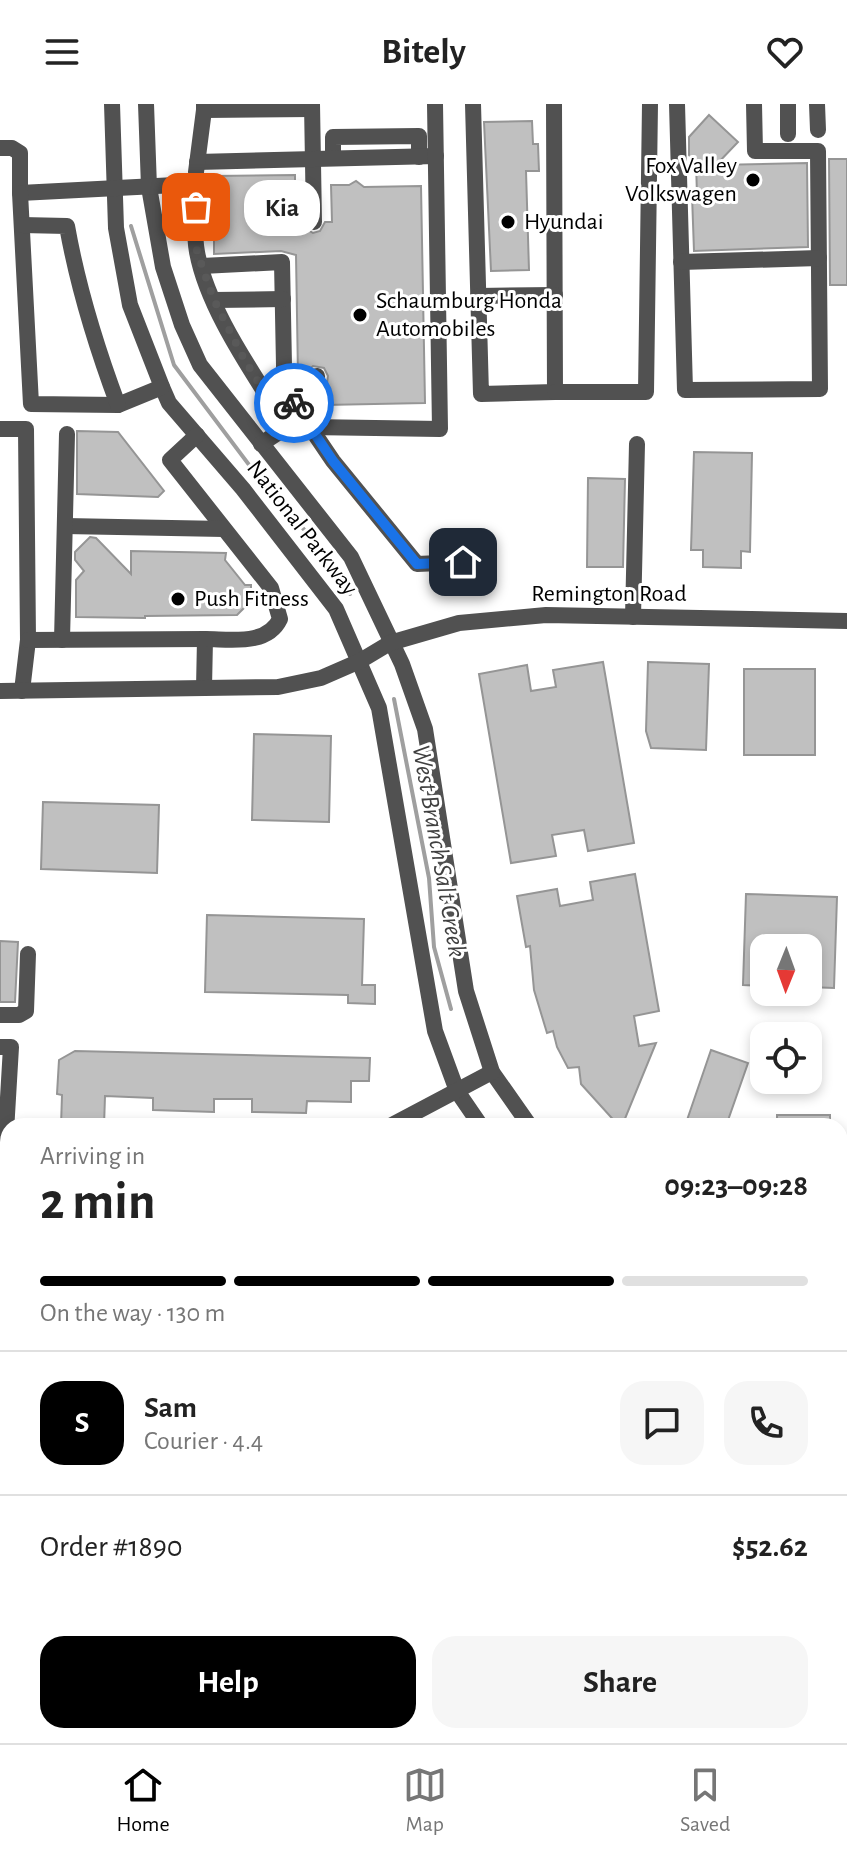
<!DOCTYPE html>
<html lang="en">
<head>
<meta charset="utf-8">
<style>
  :root { --surface:#fff; --page:#f6f6f6; --text:#222; --muted:#767676; --line:#e0e0e0; --accent:#000 }
  body { margin:0; font-family:"Alegreya Sans",sans-serif; background:var(--page); color:var(--text); height:100vh; display:flex; flex-direction:column; font-size:30px; white-space:nowrap }
  * { box-sizing:border-box; margin:0 }
  p { font-size:26px; color:var(--muted) }
  .icon { flex:none; width:44px; height:44px; fill:none; stroke:currentColor; stroke-width:2; stroke-linecap:round; stroke-linejoin:round }
  .map { position:relative; flex:1; overflow:hidden }
  .drawer { position:absolute; left:0px; top:1014px; width:848px; height:626px; display:flex; flex-direction:column; background:var(--surface); border-radius:24px 24px 0 0; box-shadow:0 4px 12px #0003 }
  .drawer>* { flex:none }
  .needle { width:52px; rotate:181deg }
  .tools { position:absolute; left:750px; top:830px; display:grid; gap:16px }
  .tools a { display:grid; place-items:center; width:72px; height:72px; border-radius:16px; background:var(--surface); box-shadow:0 4px 12px #0003; font-size:40px }
  .pin { position:absolute; display:grid; place-items:center; width:68px; height:68px; color:#fff; margin:-34px; border-radius:16px; box-shadow:0 4px 12px #0006 }
  .courier { position:absolute; display:grid; place-items:center; width:80px; height:80px; margin:-40px; border:6px solid #1a73e8; border-radius:50%; background:#fff; color:#222; box-shadow:0 2px 10px #0007 }
  .bubble { position:absolute; height:56px; border-radius:24px; background:var(--surface); box-shadow:0 4px 12px #0003; font-size:26px; font-weight:700; line-height:56px; text-align:center }
  .overview em { font-style:normal; font-weight:700 }
  .overview div { display:flex; flex-direction:column-reverse }
  .overview { display:flex; align-items:center; justify-content:space-between; height:136px; padding:0 40px }
  h1 { font-size:52px; font-weight:700; line-height:60px }
  .bar { display:grid; grid-template-columns:repeat(4,1fr); gap:12px 8px; align-content:center; height:96px; padding:0 40px }
  .bar i { height:10px; border-radius:6px; background:var(--line) }
  .bar .current { background:var(--accent) }
  .bar p { grid-column:span 4 }
  .line { display:flex; align-items:center; gap:20px; padding:0 40px; border-top:2px solid var(--line) }
  .line div { flex:1 }
  .round { display:grid; place-items:center; flex:none; width:84px; height:84px; border-radius:24px; background:var(--page) }
  .cta { display:flex; gap:16px; margin-top:auto; padding:16px 40px }
  .cta a { flex:1; height:92px; border-radius:24px; background:var(--accent); color:#fff; font-size:32px; font-weight:700; line-height:92px; text-align:center }
  .cta a+a { background:var(--page); color:var(--text) }
  header { display:flex; justify-content:space-between; align-items:center; height:104px; padding:0 40px; background:var(--surface); font-size:36px; font-weight:700 }
  .menu { display:flex; justify-content:space-around; align-items:center; height:112px; border-top:2px solid var(--line); background:var(--surface); font-size:22px; color:var(--muted) }
  .menu a { display:grid; justify-items:center; gap:4px }
  .menu .current { color:var(--accent) }
  .map>svg:first-child { display:block }
  .green { fill:#d8d8d8 }
  .water { fill:#9f9f9f }
  .lines { fill:none; stroke-linecap:round; stroke-linejoin:round }
  .stream { stroke:#9f9f9f; stroke-width:4 }
  .building { fill:#c0c0c0; stroke:#959595; stroke-width:2 }
  .minor { stroke:#515151; stroke-width:16 }
  .done { stroke:#595959; stroke-width:8; stroke-dasharray:0 14.4 }
  .route { stroke:#1a73e8; stroke-width:10 }
  .poi-dot { fill:#000; stroke:#fff; stroke-width:3 }
  .labels { text-anchor:middle; dominant-baseline:central; stroke-width:6; stroke-linejoin:round; paint-order:stroke }
  .poi-label { font-size:24px; fill:#000; stroke:#fff; text-anchor:start }
  .street-label { font-size:24px; fill:#000; stroke:#fff }
  .water-label { font-size:26px; font-style:italic; fill:#404040; stroke:#fff }
</style>
</head>
<body>
<header><svg class="icon" aria-label="menu" viewBox="0 0 24 24"><path d="M4 6h16M4 12h16M4 18h16"/></svg>Bitely<svg class="icon" aria-label="heart" viewBox="0 0 24 24"><path d="M12 20l-8-8c-3-5 5-10 8-4 3-6 11-1 8 4z"/></svg></header>
<div class="map">
<svg width="847" height="1639" viewBox="0 0 847 1639">
  <rect width="100%" height="100%" fill="#fff"/>
  <polygon class="green" points="153,1632 217,1632 217,1639 154,1639"/>
  <polygon class="water" points="847,1390 847,1639 813,1639 813,1632 840,1632 840,1391"/>
  <g class="lines">
    <g class="stream">
      <polyline points="131,122 174,261 256,370 339,466 350,490"/>
      <polyline points="394,595 429,774 434,843 451,905"/>
      <polyline points="193,1639 197,1632"/>
    </g>
  </g>
  <g class="building">
    <polygon points="709,11 738,38 716,61 807,59 808,143 694,147 692,91 697,91 696,59 689,51 689,33"/>
    <polygon points="532,17 533,40 538,40 539,67 526,67 529,166 491,167 484,18"/>
    <polygon points="829,55 847,55 847,181 830,181"/>
    <polygon points="295,71 295,119 303,119 305,124 313,129 320,127 325,118 332,118 331,81 349,81 356,77 364,83 421,82 425,299 324,301 328,272 324,264 313,262 308,266 306,272 298,272 296,151 281,147 214,150 214,72"/>
    <polygon points="77,327 118,328 164,387 158,393 77,390"/>
    <polygon points="694,348 752,349 750,448 741,447 741,464 703,463 703,446 691,446"/>
    <polygon points="588,374 625,375 623,463 587,463"/>
    <polygon points="90,433 96,434 131,470 131,447 226,449 225,456 245,481 251,481 251,497 237,511 145,512 145,514 76,513 76,476 84,467 75,456 75,448"/>
    <polygon points="603,558 634,739 588,747 584,726 552,731 556,752 511,759 479,570 527,561 531,587 556,583 553,566"/>
    <polygon points="648,558 709,560 706,646 651,644 646,627"/>
    <rect x="744" y="565" width="71" height="86"/>
    <polygon points="254,630 331,632 329,718 252,716"/>
    <polygon points="43,698 159,701 157,769 41,765"/>
    <polygon points="635,770 659,907 634,912 639,942 656,939 622,1022 619,1022 581,980 579,963 568,964 557,943 553,927 547,929 534,886 530,842 526,843 517,792 557,785 560,802 593,796 590,778"/>
    <polygon points="746,790 837,793 834,884 808,883 808,844 764,844 764,882 743,881"/>
    <polygon points="207,811 364,815 362,881 375,881 375,900 348,899 348,891 205,888"/>
    <polygon points="0,837 18,838 15,898 0,898"/>
    <polygon points="711,946 748,959 726,1022 685,1022"/>
    <polygon points="75,947 370,954 369,977 351,977 351,998 307,997 306,1009 252,1008 252,995 214,995 214,1008 153,1006 153,994 105,992 104,1022 61,1022 62,991 57,990 59,956"/>
    <rect x="777" y="1011" width="53" height="11"/>
  </g>
  <g class="lines">
    <g class="minor">
      <polyline points="112,0 116,124 130,201 162,283 169,299 243,385 336,505 379,604 435,927 457,987 481,1022"/>
      <polyline points="146,0 149,83 163,163 182,221 200,261 351,453 402,560 425,625 466,887 492,968 530,1022"/>
      <polyline points="204,0 204,6 312,5"/>
      <polyline points="312,0 314,118"/>
      <polyline points="473,0 481,290 555,288 554,0"/>
      <polyline points="677,0 685,286 820,285 818,47 755,47 754,0"/>
      <polyline points="788,0 788,30"/>
      <polyline points="817,0 818,26"/>
      <path d="M0,44H12L20,49V89L195,80C196,102 193,127 197,148C206,197 241,251 267,292L291,295L315,289L317,272"/>
      <polyline points="333,54 333,33 419,32 419,53"/>
      <polyline points="197,58 436,52"/>
      <polyline points="196,68 204,6"/>
      <polyline points="20,89 31,300 118,301 162,283"/>
      <path d="M22,121L67,122C78,184 96,242 118,301"/>
      <polyline points="681,158 819,154"/>
      <polyline points="202,162 282,158 284,262 291,295 333,357 417,460 486,457"/>
      <polyline points="478,192 555,191"/>
      <polyline points="214,196 283,195"/>
      <polyline points="555,288 646,288 650,0"/>
      <polyline points="0,325 26,325 28,536 22,587"/>
      <path d="M197,331L170,356L271,484L280,515C267,542 231,535 205,535L204,584"/>
      <polyline points="261,340 279,328 310,323 440,325 435,0"/>
      <polyline points="65,422 224,425"/>
      <polyline points="633,513 637,340"/>
      <polyline points="28,536 205,535"/>
      <polyline points="62,536 67,330"/>
      <polyline points="0,587 278,583 321,574 360,557 390,539 459,519 546,511 847,517"/>
      <polyline points="0,911 19,911 26,907 28,850"/>
      <polyline points="0,943 11,943 0,1129"/>
      <polyline points="390,1022 492,968"/>
      <polyline points="840,1147 847,1148"/>
      <polyline points="840,1187 847,1188"/>
      <polyline points="0,1276 8,1276"/>
    </g>
  </g>
  <g class="lines">
    <polyline class="done" points="196,103 197,148 214,196 244,255 267,292 291,295 294,299"/>
    <polyline class="route" points="294,299 333,357 417,460 463,458"/>
  </g>
  <g class="poi-dot">
    <circle cx="753" cy="76" r="8"/>
    <circle cx="508" cy="118" r="8"/>
    <circle cx="360" cy="211" r="8"/>
    <circle cx="178" cy="495" r="8"/>
  </g>
  <g class="labels">
    <g class="poi-label">
      <text x="737" y="62" text-anchor="end">Fox Valley<tspan x="737" dy="28">Volkswagen</tspan></text>
      <text x="524" y="118">Hyundai</text>
      <text x="376" y="197">Schaumburg Honda<tspan x="376" dy="28">Automobiles</tspan></text>
      <text x="194" y="495">Push Fitness</text>
    </g>
    <g class="street-label">
      <text transform="translate(302 424) rotate(52)">National Parkway</text>
      <text x="609" y="490">Remington Road</text>
    </g>
    <g class="water-label">
      <text transform="translate(439 747) rotate(80)">West Branch Salt Creek</text>
    </g>
  </g>
</svg>
<div class="tools">
<a><svg class="needle" viewBox="-14 -14 28 28"><path d="M0-13l5 13h-10z" fill="#e53935"/><path d="M0 13l5-13h-10z" fill="#767676"/></svg></a>
<a><svg class="icon" aria-label="locate" viewBox="0 0 24 24"><circle cx="12" cy="12" r="6"/><path d="M12 2v4M12 18v4M2 12h4M18 12h4"/></svg></a>
</div>
<div class="pin" style="left:196px;top:103px;background:#ea580c"><svg class="icon" aria-label="bag" viewBox="0 0 24 24"><path d="M5 8h14l-1 12H6zM9 8a3 3 0 0 1 6 0"/></svg></div>
<div class="pin" style="left:463px;top:458px;background:#1f2937"><svg class="icon" aria-label="home" viewBox="0 0 24 24"><path d="M3 11l9-7 9 7M6 9v11h12V9"/></svg></div>
<div class="courier" style="left:294px;top:299px"><svg class="icon" aria-label="bike" viewBox="0 0 24 24"><circle cx="6" cy="16" r="4"/><circle cx="18" cy="16" r="4"/><path d="M6 16l4-8h5l3 8M10 8l3 8H6M13 5h3"/></svg></div>
<div class="bubble" style="left:244px;top:76px;width:76px">Kia</div>
<section class="drawer">
<div class="overview"><div><h1>2 min</h1><p>Arriving in</p></div><em>09:23–09:28</em></div>
<div class="bar"><i class="current"></i><i class="current"></i><i class="current"></i><i></i><p>On the way · 130 m</p></div>
<div class="line" style="height:144px"><b class="round" style="background:var(--accent);color:#fff">S</b><div><b>Sam</b><p>Courier · 4.4</p></div><a class="round"><svg class="icon" aria-label="chat" viewBox="0 0 24 24"><path d="M4 5h16v11H9l-5 4z"/></svg></a><a class="round"><svg class="icon" aria-label="phone" viewBox="0 0 24 24"><path d="M5 4h4l2 5-3 2q2 4 5 5l2-3 5 2v4C11 20 4 13 5 4z"/></svg></a></div>
<div class="line" style="height:104px"><div>Order #1890</div><b>$52.62</b></div>
<div class="cta"><a>Help</a><a>Share</a></div>
</section>
</div>
<nav class="menu">
<a class="current"><svg class="icon" aria-label="home" viewBox="0 0 24 24"><path d="M3 11l9-7 9 7M6 9v11h12V9"/></svg>Home</a>
<a><svg class="icon" aria-label="map" viewBox="0 0 24 24"><path d="M3 6l6-2 6 2 6-2v14l-6 2-6-2-6 2zM9 4v14M15 6v14"/></svg>Map</a>
<a><svg class="icon" aria-label="saved" viewBox="0 0 24 24"><path d="M7 4h10v16l-5-4-5 4z"/></svg>Saved</a>
</nav>
</body>
</html>
